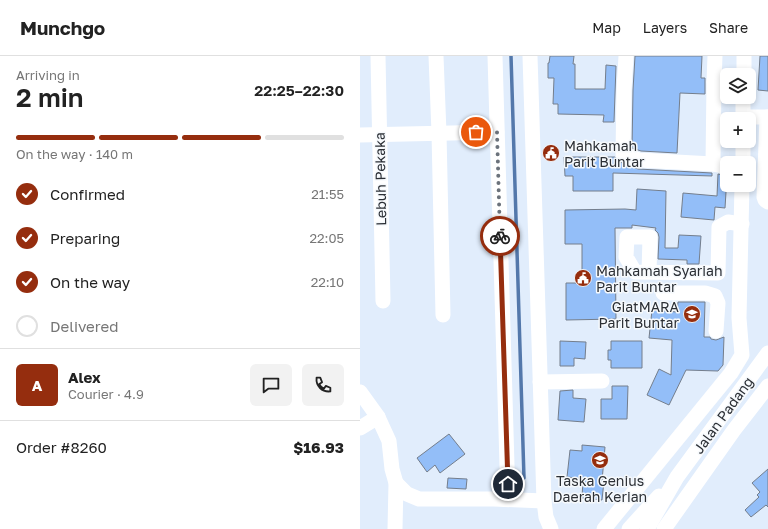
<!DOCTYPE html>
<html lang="en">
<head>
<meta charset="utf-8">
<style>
  :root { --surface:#fff; --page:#f2f2f2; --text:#222; --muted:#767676; --line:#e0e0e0; --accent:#952d0e }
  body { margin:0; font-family:"Golos Text",sans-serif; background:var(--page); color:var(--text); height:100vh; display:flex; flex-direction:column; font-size:15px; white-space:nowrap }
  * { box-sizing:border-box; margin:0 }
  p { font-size:13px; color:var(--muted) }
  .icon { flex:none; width:22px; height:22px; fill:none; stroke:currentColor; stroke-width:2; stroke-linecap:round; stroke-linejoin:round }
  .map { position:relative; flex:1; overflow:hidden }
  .sheet { display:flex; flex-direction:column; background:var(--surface); width:360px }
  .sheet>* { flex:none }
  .buttons { position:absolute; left:360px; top:12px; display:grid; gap:8px }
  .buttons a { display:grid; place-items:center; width:36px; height:36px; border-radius:6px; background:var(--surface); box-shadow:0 2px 6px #0003; font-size:20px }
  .pin { position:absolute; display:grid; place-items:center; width:34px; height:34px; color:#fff; margin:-17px; border:2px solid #fff; border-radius:50%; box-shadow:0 1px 4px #0007 }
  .courier { position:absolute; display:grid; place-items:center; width:40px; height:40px; margin:-20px; border:3px solid #952d0e; border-radius:50%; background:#fff; color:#222; box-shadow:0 1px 5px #0007 }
  .headline em { font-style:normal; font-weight:600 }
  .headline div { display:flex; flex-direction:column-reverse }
  .headline { display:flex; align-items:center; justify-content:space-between; height:68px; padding:0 16px }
  h1 { font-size:26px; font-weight:600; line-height:30px }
  .bar { display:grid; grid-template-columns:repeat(4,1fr); gap:6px 4px; align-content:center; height:48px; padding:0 16px }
  .bar i { height:5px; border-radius:3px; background:var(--line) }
  .bar .current { background:var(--accent) }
  .bar p { grid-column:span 4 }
  .line { display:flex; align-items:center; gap:10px; padding:0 16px; border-top:1px solid var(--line) }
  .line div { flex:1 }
  .round { display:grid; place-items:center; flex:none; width:42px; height:42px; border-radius:6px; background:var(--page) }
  ol { padding:0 16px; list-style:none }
  li { display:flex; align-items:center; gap:12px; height:44px }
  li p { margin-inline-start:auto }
  li .icon { padding:4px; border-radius:50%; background:var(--accent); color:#fff; stroke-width:4 }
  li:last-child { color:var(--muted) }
  li i { width:22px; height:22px; border:2px solid var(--line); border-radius:50% }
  header { display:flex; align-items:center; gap:24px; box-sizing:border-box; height:56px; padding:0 20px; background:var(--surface); border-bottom:1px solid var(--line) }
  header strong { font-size:19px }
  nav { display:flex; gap:22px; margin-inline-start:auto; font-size:14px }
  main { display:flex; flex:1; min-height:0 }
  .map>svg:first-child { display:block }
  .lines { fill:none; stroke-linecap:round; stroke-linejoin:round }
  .stream { stroke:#5378ab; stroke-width:3.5 }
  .building { fill:#93bef8; stroke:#747e8c }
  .minor { stroke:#fff; stroke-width:15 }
  .done { stroke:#6b727b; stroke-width:4; stroke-dasharray:0 7.2 }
  .route { stroke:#952d0e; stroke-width:5 }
  .labels { text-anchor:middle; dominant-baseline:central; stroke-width:3; stroke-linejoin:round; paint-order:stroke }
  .poi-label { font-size:14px; fill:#2b2f35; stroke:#f6f9fc; text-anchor:start }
  .street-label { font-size:14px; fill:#2b2f35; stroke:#f6f9fc }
</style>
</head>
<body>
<header>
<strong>Munchgo</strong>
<nav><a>Map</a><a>Layers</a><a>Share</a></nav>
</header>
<main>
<section class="sheet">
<div class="headline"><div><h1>2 min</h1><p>Arriving in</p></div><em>22:25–22:30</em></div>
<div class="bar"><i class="current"></i><i class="current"></i><i class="current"></i><i></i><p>On the way · 140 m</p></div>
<ol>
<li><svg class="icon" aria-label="check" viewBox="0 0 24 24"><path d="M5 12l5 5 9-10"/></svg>Confirmed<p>21:55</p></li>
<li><svg class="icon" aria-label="check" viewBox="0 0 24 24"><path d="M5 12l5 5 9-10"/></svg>Preparing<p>22:05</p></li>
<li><svg class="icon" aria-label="check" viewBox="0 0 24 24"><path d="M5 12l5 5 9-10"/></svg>On the way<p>22:10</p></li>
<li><i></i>Delivered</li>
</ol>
<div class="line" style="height:72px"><b class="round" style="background:var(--accent);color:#fff">A</b><div><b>Alex</b><p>Courier · 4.9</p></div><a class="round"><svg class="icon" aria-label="chat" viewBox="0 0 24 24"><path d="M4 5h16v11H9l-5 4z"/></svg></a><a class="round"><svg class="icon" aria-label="phone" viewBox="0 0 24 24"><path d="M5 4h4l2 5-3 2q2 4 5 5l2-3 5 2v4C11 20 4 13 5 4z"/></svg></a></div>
<div class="line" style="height:52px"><div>Order #8260</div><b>$16.93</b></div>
</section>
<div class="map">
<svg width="408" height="473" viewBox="0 0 408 473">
  <rect width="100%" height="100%" fill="#e1edfc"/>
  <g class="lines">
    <polyline class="stream" points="151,0 164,422"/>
  </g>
  <g class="building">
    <polygon points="190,0 214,0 213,8 215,8 215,33 245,33 246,9 256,10 254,66 243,66 244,59 198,58 198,48 193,48 194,22 188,22 188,7 189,7"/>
    <polygon points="275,0 342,0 341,22 345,22 345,38 320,37 317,97 281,95 272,92 273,34"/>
    <polygon points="400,0 408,0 408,35 398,34"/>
    <polygon points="204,101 255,101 256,103 260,106 278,113 352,117 352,120 253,117 253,135 213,135 213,120 205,120"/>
    <polygon points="358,118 367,120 365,152 355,151 354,164 321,161 323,137 357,140"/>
    <polygon points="277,133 306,135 305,192 318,192 319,179 341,180 339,208 327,208 327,204 298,203 299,181 298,177 295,174 296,172 272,169 272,172 255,172 256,263 206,264 206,227 222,227 222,188 205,188 205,154 265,153 276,154"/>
    <polygon points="318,246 345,246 344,281 350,281 351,283 356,284 364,281 363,309 358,315 326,314 309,349 287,339 299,313 311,319 312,284 289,282 292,254 317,256"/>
    <polygon points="200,285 226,286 225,303 214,302 214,310 200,310"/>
    <polygon points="251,285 282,285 282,312 251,312 251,304 248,304 248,294 251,294"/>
    <polygon points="252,330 268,330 267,363 241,363 241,343 252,343"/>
    <polygon points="213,334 213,342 226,343 224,366 198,364 200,335"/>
    <polygon points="89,378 105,398 80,417 75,409 67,416 57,402"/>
    <polygon points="222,389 245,391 242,425 244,425 242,444 222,442 223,423 207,421 210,394 222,395"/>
    <polygon points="408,413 408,451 406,449 391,461 385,454 399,441 397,439 400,436 392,427"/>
    <polygon points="88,422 107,423 106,433 87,432"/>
  </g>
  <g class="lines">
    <g class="minor">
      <polyline points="18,0 23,245"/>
      <polyline points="76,0 79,77 83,259"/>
      <polyline points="135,0 148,443"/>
      <polyline points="170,0 184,445 186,461 191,473"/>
      <polyline points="266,0 264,34 263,98 279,104 353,108 367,111"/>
      <polyline points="384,19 384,0"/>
      <polyline points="354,26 355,0"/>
      <polyline points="383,61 408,61"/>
      <polyline points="407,61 404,141 405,144 408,146"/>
      <polyline points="383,63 383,41"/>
      <polyline points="0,79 137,76"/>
      <polyline points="383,107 383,85"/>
      <polyline points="353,108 354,26 367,27"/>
      <polyline points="289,216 290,181 267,181 266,201 275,216 358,217 359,171 368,166 382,168"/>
      <polyline points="303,237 345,237 355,240 358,247 356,275"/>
      <polyline points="180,326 242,325"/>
      <polyline points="0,336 18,361 29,385 32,413 36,427 35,473"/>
      <polyline points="0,372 18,361"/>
      <polyline points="36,427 47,438 59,443 134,443 184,445"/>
      <polyline points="244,473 371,317 382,299 379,262 382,129"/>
      <polyline points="269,473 299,440"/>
      <polyline points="287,473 317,421 408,297"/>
      <polyline points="304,473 374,374 408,330"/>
    </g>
  </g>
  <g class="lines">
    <polyline class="done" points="116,76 137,76 140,180"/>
    <polyline class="route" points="140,180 148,428"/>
  </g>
  <defs>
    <g id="civic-disc" transform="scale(0.9)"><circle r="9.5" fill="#952d0e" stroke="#f6f9fc"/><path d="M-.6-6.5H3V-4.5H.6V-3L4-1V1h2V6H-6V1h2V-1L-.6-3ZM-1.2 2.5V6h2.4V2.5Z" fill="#fff"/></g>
    <g id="university-disc" transform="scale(0.9)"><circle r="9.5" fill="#952d0e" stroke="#f6f9fc"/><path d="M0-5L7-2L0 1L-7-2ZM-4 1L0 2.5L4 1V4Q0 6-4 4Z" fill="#fff"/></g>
    <g id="school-disc" transform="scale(0.9)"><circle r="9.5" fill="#952d0e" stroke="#f6f9fc"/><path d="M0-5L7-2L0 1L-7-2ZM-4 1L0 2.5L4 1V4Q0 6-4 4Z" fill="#fff"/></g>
  </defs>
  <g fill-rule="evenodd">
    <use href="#civic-disc" x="191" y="97"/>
    <use href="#civic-disc" x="223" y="222"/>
    <use href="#university-disc" x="332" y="258"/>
    <use href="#school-disc" x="240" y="404"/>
  </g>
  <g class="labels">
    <g class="poi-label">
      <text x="204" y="89">Mahkamah<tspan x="204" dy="16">Parit Buntar</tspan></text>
      <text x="236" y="214">Mahkamah Syariah<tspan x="236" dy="16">Parit Buntar</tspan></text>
      <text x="319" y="250" text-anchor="end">GiatMARA<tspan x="319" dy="16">Parit Buntar</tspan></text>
      <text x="240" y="424" text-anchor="middle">Taska Genius<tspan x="240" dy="16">Daerah Kerian</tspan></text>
    </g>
    <g class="street-label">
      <text transform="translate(20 123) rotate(-91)">Lebuh Pekaka</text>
      <text transform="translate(363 359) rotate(-54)">Jalan Padang</text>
    </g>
  </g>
</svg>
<div class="buttons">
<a><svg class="icon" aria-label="layers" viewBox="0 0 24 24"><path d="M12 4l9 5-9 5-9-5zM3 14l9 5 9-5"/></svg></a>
<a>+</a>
<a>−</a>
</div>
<div class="pin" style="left:116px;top:76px;background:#ea580c"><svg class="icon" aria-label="bag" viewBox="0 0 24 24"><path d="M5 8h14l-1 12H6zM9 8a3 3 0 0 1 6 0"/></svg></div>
<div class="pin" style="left:148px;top:428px;background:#1f2937"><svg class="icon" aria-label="home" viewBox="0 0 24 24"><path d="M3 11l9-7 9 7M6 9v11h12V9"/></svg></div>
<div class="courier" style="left:140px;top:180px"><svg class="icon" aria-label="bike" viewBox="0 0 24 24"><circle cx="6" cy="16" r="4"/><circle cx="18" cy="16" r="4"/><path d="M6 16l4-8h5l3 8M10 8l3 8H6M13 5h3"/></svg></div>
</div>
</main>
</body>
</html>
